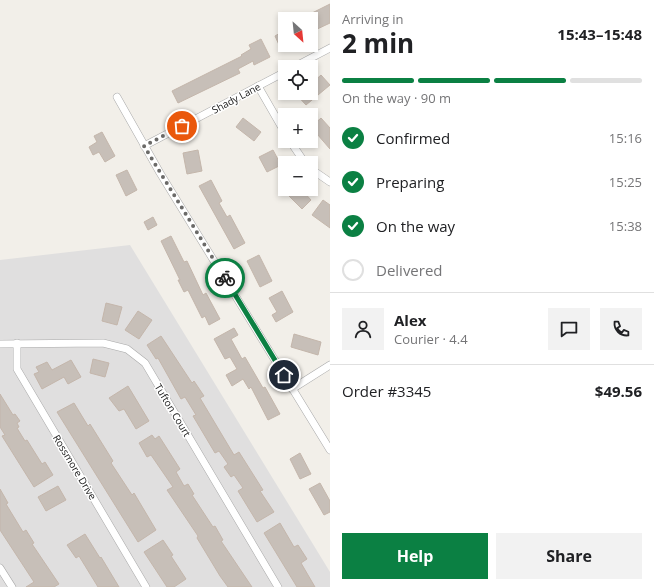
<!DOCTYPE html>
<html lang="en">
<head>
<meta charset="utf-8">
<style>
  :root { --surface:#fff; --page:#f2f2f2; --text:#202124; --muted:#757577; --line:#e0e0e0; --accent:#0b8043 }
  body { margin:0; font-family:"Open Sans",sans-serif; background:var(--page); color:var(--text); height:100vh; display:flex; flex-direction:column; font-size:15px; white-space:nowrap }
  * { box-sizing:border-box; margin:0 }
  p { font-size:13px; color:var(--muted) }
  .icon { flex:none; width:22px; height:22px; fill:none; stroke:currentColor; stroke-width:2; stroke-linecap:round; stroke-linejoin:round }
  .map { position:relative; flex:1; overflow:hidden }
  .details { display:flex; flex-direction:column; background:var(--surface); width:324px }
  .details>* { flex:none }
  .needle { width:26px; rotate:153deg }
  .buttons { position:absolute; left:278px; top:12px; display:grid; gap:8px }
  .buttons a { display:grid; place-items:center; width:40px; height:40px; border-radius:0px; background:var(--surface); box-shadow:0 2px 6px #0003; font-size:20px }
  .pin { position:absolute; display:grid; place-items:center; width:34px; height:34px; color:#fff; margin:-17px; border:2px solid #fff; border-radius:50%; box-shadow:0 1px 4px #0007 }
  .courier { position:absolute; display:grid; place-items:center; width:40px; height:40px; margin:-20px; border:3px solid #0b8043; border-radius:50%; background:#fff; color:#222; box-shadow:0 1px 5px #0007 }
  .summary em { font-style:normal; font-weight:700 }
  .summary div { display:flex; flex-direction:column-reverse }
  .summary { display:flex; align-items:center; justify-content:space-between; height:68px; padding:0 12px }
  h1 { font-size:26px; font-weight:700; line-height:30px }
  .bar { display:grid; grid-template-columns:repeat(4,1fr); gap:6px 4px; align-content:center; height:48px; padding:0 12px }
  .bar i { height:5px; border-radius:3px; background:var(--line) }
  .bar .active { background:var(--accent) }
  .bar p { grid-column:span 4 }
  .line { display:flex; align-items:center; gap:10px; padding:0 12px; border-top:1px solid var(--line) }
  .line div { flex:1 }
  .round { display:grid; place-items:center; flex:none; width:42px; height:42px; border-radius:0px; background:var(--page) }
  ol { padding:0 12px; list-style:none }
  li { display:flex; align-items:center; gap:12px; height:44px }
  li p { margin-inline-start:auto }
  li .icon { padding:4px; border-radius:50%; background:var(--accent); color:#fff; stroke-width:4 }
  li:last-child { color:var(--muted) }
  li i { width:22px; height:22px; border:2px solid var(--line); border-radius:50% }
  .cta { display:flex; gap:8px; margin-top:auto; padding:8px 12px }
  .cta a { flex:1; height:46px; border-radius:0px; background:var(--accent); color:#fff; font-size:16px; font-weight:700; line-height:46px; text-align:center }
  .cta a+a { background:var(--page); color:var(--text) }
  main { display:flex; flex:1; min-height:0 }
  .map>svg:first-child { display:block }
  .residential { fill:#e0dfdf }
  .building { fill:#c7bfb8; stroke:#c4b6ab }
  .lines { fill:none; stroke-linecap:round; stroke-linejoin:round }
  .street-casing { stroke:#a9a9a9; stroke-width:8 }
  .street { stroke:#fff; stroke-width:7 }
  .done { stroke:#6b6a68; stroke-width:4; stroke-dasharray:0 7.2 }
  .route { stroke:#0b8043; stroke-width:5 }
  .labels { text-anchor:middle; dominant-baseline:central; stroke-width:3; stroke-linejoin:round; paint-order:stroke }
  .street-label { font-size:10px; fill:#222; stroke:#fff }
</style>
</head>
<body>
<main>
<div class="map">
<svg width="330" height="587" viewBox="0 0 330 587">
  <rect width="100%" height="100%" fill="#f2efe9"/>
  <polygon class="residential" points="130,245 330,572 330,587 0,587 0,260"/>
  <g class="building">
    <polygon points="330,4 330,23 313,31 311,19 300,19"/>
    <polygon points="285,30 285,45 280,47 275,36"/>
    <polygon points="261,39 270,57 254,65 253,61 238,69 240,73 178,103 172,91 242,56 241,55 251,49 249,45"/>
    <polygon points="321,75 330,85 306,105 295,93 311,93 311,84"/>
    <polygon points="243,118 261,132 254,141 236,127"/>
    <polygon points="321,118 330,128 330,149 311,127"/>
    <polygon points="102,132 115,156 105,162 99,152 93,155 89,147 97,142 94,136"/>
    <polygon points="198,150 202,171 187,174 183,153"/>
    <polygon points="273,150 281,165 267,172 259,157"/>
    <polygon points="127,170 137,190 126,196 116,175"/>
    <polygon points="211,180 222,201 219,203 227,217 230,215 245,243 234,249 199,186"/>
    <polygon points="282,189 301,189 311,200 302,209"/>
    <polygon points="323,200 330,205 330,228 312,215"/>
    <polygon points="153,217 157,225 148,230 144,222"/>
    <polygon points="171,236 184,262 187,261 203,295 206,293 220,319 209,325 205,316 202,318 188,290 184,292 178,280 180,280 161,241"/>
    <polygon points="259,255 272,281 260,287 247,261"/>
    <polygon points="282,291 293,312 276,322 272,315 277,312 269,298"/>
    <polygon points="106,303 122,307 117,325 102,321"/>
    <polygon points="138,311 152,320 139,339 125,330"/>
    <polygon points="234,328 238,335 231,339 242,359 245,357 263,388 265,387 280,414 268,420 251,387 249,389 243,379 232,386 226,375 237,369 230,357 225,359 214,339"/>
    <polygon points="294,334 321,342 318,355 291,347"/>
    <polygon points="161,336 192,383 194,381 204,396 200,398 234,455 239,452 263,490 260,491 274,512 257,522 238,491 243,488 234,475 231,477 224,467 228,464 219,451 215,453 193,416 196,415 185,397 181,399 158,358 156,359 147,345"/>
    <polygon points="93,359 109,363 105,377 90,373"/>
    <polygon points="71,360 81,377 68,384 64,377 42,389 34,374 39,372 36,367 47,362 52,370"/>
    <polygon points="128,386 149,421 136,429 124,409 119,411 109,398"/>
    <polygon points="0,394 13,415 15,414 20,421 17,423 19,427 17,428 25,441 27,440 42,464 45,462 53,475 34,487 2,436 5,435 0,427"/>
    <polygon points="74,403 88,426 90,424 113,461 111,463 132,495 134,493 156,530 138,542 57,412"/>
    <polygon points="152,435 155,439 159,436 180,469 176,472 184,486 188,484 194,494 192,495 213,527 215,526 223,540 221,541 252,587 228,587 220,576 197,538 198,536 167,490 173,487 151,455 147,457 139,443"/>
    <polygon points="300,453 311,474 300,479 290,459"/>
    <polygon points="320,483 330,501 330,512 324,515 309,489"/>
    <polygon points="58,486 66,500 46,511 38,497"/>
    <polygon points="0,489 8,503 6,504 23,532 26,530 34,543 32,544 59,584 54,587 26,587 34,582 0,530"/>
    <polygon points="280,523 294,547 298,545 307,559 301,563 315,587 297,587 264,533"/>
    <polygon points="85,534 100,558 101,557 119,587 98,587 79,556 76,558 67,545"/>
    <polygon points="163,540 173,555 171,556 186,579 174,587 167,587 144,552"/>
  </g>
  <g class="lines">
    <g class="street-casing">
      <g id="street">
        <polyline points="294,67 330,48"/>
        <polyline points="258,86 285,133"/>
        <polyline points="117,97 160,173 330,450"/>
        <polyline points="290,141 305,163"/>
        <polyline points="144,146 285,72"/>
        <polyline points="311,169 330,182"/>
        <polyline points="17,343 17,369 146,587"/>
        <polyline points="0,344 103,343 127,349 145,363 278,587"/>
        <polyline points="292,389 330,365"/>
        <polyline points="0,568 12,587"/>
      </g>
    </g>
    <use href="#street" class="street"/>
  </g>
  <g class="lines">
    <polyline class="done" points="182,126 144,146 225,278"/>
    <polyline class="route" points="225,278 284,375"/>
  </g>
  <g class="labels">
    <g class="street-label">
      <text transform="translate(236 98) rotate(-28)">Shady Lane</text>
      <text transform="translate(173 410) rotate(59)">Tufton Court</text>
      <text transform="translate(75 467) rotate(59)">Rossmore Drive</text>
    </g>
  </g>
</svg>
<div class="buttons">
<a><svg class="needle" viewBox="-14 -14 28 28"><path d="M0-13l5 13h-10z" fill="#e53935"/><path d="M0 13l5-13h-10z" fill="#757577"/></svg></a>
<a><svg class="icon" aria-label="locate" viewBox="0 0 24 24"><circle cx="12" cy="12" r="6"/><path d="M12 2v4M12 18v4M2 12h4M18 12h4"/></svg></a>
<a>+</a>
<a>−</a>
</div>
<div class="pin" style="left:182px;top:126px;background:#ea580c"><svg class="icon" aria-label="bag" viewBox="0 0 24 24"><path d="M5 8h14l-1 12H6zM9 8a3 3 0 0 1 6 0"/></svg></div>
<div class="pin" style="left:284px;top:375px;background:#1f2937"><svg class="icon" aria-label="home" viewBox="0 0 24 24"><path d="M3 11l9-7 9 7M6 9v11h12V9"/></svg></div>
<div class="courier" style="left:225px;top:278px"><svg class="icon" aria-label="bike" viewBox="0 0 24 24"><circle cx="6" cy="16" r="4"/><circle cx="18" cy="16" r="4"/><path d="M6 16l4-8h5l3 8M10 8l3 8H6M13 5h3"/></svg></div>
</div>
<section class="details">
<div class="summary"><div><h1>2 min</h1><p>Arriving in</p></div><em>15:43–15:48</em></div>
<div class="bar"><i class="active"></i><i class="active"></i><i class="active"></i><i></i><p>On the way · 90 m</p></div>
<ol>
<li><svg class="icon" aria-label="check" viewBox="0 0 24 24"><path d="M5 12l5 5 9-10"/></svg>Confirmed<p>15:16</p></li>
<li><svg class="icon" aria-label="check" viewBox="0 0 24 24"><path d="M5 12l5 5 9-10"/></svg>Preparing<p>15:25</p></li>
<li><svg class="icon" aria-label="check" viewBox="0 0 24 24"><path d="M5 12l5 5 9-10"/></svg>On the way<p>15:38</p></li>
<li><i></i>Delivered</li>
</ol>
<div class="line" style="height:72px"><a class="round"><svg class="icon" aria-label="person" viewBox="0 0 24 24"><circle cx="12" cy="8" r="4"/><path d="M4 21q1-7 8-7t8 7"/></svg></a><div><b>Alex</b><p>Courier · 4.4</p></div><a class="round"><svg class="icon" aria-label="chat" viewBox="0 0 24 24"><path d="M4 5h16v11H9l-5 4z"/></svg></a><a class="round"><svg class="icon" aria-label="phone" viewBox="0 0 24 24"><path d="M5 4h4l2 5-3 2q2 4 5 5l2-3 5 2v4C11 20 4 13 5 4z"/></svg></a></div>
<div class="line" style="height:52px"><div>Order #3345</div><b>$49.56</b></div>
<div class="cta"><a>Help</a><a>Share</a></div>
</section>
</main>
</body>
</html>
